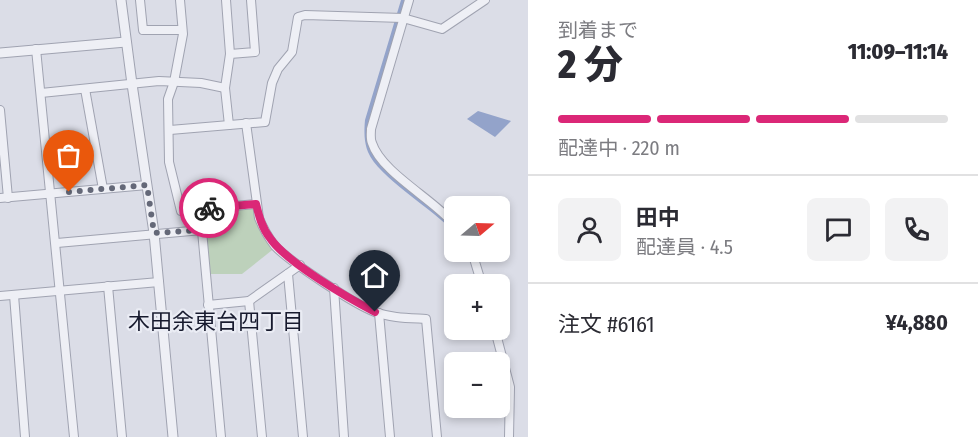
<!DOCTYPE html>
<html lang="ja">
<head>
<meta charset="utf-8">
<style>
  :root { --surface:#fff; --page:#f2f2f3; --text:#2b2b33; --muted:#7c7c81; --line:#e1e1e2; --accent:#db2777 }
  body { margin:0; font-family:"Fira Sans Condensed","Noto Sans JP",sans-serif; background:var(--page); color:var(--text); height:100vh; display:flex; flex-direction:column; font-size:22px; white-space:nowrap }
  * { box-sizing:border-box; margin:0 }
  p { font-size:20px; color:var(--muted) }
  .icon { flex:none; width:33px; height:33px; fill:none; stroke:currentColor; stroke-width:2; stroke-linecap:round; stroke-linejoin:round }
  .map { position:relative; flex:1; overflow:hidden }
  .side { display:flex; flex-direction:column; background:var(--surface); width:450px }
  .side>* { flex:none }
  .needle { width:39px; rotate:71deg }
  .buttons { position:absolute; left:444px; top:196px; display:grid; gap:12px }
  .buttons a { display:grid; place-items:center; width:66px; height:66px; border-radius:9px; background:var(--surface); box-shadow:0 3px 9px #0003; font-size:30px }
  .pin { position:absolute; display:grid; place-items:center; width:51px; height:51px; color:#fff; margin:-62px -26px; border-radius:50% 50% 50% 0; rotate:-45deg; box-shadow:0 0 6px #0007 }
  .pin .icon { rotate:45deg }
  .courier { position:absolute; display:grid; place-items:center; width:60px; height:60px; margin:-30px; border:4px solid #db2777; border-radius:50%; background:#fff; color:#222; box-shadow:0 2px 8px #0007 }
  .overview em { font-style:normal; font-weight:800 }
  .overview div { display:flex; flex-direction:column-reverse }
  .overview { display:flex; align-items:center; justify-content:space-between; height:102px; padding:0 30px }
  h1 { font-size:39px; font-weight:800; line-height:45px }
  .bar { display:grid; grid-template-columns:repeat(4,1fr); gap:9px 6px; align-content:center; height:72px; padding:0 30px }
  .bar i { height:8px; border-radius:4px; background:var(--line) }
  .bar .selected { background:var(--accent) }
  .bar p { grid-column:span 4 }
  .line { display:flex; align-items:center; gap:15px; padding:0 30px; border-top:2px solid var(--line) }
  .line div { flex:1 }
  .round { display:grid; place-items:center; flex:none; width:63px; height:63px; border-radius:9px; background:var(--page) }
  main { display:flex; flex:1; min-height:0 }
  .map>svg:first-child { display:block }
  .green { fill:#bdd1bb }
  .water { fill:#93a3ca }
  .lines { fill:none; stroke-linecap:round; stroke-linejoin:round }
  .minor-casing { stroke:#a0a3b1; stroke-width:10 }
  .tertiary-casing { stroke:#a0a3b1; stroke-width:11 }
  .minor { stroke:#eeeff5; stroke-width:8 }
  .tertiary { stroke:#eeeff5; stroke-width:9 }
  .done { stroke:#646878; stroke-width:6; stroke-dasharray:0 10.8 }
  .route { stroke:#db2777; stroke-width:8 }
  .labels { text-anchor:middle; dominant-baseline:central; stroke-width:4.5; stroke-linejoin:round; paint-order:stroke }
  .neighbourhood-label { font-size:22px; fill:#171a2e; stroke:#eaecf4 }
</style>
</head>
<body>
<main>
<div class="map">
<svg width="528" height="437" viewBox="0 0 528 437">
  <rect width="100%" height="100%" fill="#dbdde7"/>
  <polygon class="green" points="256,204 276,247 242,274 206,274 200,209"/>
  <g class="water">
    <path d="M401,0H405L369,120L368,140L377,161L447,218L454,226V232C433,209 378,177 368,152C364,142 364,131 365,120Z"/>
    <polygon points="478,111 511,121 495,137 467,119"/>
  </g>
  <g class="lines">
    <g class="minor-casing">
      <g id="minor">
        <polyline points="140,0 143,30 182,30"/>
        <polyline points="180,0 183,34 174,82 168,99 169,162 181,211 256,204"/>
        <polyline points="226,0 230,54"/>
        <path d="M409,0L371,129C371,133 370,139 372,143C381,172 433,199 454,224"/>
        <polyline points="36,49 74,437"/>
        <polyline points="85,89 103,189"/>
        <polyline points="41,93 159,81 201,83 225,88"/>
        <polyline points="0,110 8,198"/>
        <path d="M246,123L259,218C263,228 268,237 275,246C290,262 354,304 375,312C391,318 409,318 426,319L437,437"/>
        <polyline points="229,125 225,88 230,54 255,52 251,0"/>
        <polyline points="170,130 265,122 272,83 278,69 292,52 298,17 305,15 403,18 442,29 485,0"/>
        <polyline points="0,198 147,185"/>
        <polyline points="200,209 221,437"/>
        <polyline points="57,243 202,230"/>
        <polyline points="472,252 482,285"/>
        <polyline points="288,274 303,437"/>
        <polyline points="108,286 122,437"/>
        <polyline points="334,288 344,437"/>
        <polyline points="14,295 25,437"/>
        <polyline points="0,296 159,282"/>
        <polyline points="249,301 262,437"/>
        <polyline points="208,305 249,301 300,265"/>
        <polyline points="379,313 390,437"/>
        <polyline points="495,330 510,387 509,437"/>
      </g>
    </g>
    <g class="tertiary-casing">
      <g id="tertiary">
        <polyline points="121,0 132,84 154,233 173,437"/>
        <polyline points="0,53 126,42"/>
      </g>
    </g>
    <use href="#minor" class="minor"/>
    <use href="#tertiary" class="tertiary"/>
  </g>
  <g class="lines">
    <polyline class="done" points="69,192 147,185 154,233 202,230 200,209 209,208"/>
    <path class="route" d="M209,208L256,204C259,216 262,228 270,238C286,262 348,298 375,312"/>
  </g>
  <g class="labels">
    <g class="neighbourhood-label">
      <text x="216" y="321">木田余東台四丁目</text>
    </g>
  </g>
</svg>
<div class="buttons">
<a><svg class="needle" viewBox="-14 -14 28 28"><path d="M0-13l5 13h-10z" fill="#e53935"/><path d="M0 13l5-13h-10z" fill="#7c7c81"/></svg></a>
<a>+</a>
<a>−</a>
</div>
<div class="pin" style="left:69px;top:192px;background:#ea580c"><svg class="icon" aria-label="bag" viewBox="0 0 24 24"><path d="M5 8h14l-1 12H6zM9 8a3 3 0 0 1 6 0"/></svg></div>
<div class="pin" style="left:375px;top:312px;background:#1f2937"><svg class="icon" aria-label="home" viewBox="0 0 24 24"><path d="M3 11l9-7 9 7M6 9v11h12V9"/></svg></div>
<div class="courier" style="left:209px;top:208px"><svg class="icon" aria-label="bike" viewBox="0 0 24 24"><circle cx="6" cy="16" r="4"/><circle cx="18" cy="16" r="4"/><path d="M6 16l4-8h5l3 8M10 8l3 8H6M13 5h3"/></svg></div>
</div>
<section class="side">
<div class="overview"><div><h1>2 分</h1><p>到着まで</p></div><em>11:09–11:14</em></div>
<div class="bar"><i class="selected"></i><i class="selected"></i><i class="selected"></i><i></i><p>配達中 · 220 m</p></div>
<div class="line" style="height:108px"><a class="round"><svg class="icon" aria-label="person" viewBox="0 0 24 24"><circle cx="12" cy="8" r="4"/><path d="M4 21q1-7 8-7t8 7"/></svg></a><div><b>田中</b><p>配達員 · 4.5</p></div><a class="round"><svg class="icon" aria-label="chat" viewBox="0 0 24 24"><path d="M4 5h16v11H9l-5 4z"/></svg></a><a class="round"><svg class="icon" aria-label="phone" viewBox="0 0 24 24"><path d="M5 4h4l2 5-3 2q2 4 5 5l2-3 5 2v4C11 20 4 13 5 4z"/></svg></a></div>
<div class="line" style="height:78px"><div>注文 #6161</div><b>¥4,880</b></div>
</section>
</main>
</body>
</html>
